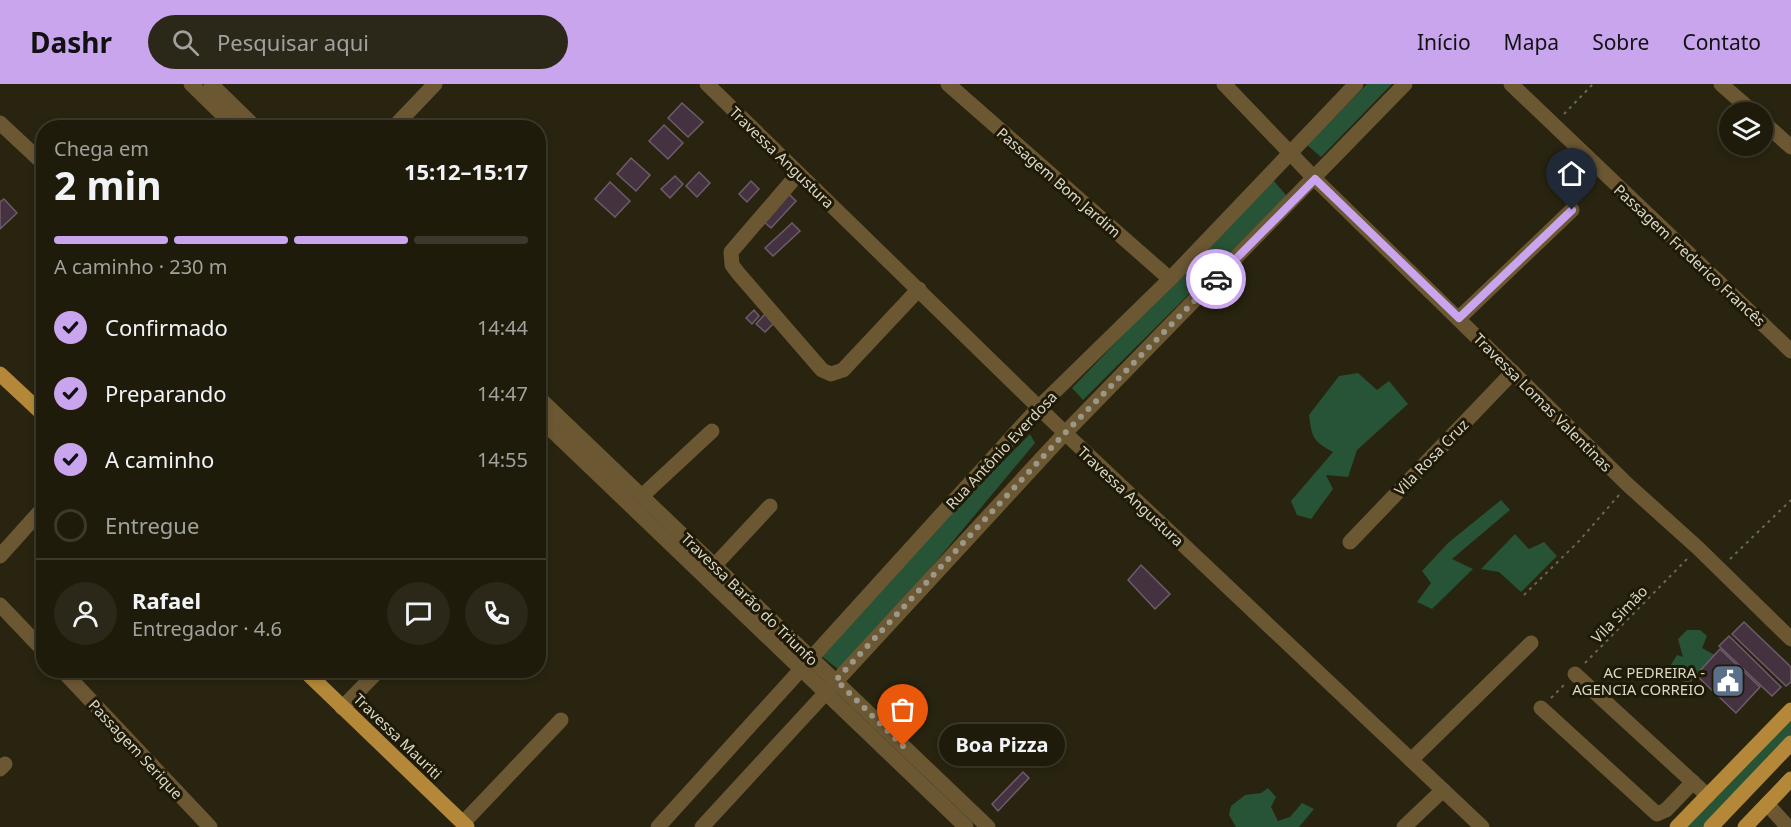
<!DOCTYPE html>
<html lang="pt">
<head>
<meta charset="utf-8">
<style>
  :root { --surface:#1e1b0b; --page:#2b2819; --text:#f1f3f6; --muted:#a1a19d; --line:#3c392c; --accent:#c9a5ee }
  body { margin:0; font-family:"Noto Sans",sans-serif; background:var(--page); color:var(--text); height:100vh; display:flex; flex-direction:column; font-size:22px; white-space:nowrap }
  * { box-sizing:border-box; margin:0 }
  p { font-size:20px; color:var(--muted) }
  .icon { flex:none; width:33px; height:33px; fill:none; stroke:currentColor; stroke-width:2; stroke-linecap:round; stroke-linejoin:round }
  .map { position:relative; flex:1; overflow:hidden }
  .drawer { position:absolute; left:36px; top:36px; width:510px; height:558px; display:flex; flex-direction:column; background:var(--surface); border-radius:24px; box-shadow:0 3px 9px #0003,0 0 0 2px var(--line) }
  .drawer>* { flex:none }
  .buttons { position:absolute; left:1719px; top:18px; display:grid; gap:12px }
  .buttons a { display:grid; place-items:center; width:54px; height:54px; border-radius:50%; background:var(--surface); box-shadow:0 3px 9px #0003,0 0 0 2px var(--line); font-size:30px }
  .pin { position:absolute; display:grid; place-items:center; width:51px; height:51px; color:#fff; margin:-62px -26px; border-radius:50% 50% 50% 0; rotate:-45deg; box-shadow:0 0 6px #0007 }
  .pin .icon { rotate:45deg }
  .courier { position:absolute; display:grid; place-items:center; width:60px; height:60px; margin:-30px; border:4px solid #c9a5ee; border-radius:50%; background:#fff; color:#222; box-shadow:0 2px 8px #0007 }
  .bubble { position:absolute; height:42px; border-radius:21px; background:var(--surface); box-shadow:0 3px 9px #0003,0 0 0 2px var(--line); font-size:20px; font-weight:700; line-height:42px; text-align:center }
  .overview em { font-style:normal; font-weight:700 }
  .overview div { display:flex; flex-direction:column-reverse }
  .overview { display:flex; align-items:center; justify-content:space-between; height:102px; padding:0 18px }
  h1 { font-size:39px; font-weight:700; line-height:45px }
  .bar { display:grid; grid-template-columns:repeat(4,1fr); gap:9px 6px; align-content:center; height:72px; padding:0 18px }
  .bar i { height:8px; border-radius:4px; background:var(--line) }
  .bar .current { background:var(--accent) }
  .bar p { grid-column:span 4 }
  .line { display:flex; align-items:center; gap:15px; padding:0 18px; border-top:2px solid var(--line) }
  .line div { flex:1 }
  .round { display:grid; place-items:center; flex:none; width:63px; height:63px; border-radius:32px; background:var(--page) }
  ol { padding:0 18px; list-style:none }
  li { display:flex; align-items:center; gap:18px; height:66px }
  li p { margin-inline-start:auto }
  li .icon { padding:6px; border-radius:50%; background:var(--accent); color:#111; stroke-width:4 }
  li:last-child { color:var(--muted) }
  li i { width:33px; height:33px; border:3px solid var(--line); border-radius:50% }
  header { display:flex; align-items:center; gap:36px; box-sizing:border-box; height:84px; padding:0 30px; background:var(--accent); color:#111 }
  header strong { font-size:28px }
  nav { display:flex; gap:33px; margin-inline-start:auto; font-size:21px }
  .search { width:420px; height:54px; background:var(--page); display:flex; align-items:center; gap:15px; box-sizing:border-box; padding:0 21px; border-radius:33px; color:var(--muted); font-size:22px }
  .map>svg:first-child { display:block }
  .forest { fill:#275336 }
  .building { fill:#443241; stroke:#6f5c6b; stroke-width:1.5 }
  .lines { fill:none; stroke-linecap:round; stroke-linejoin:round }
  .path { stroke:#6b6856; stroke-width:2; stroke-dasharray:3 4.5; stroke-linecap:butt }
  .minor { stroke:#6c5733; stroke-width:15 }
  .major { stroke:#b48838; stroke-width:15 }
  .done { stroke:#9b9889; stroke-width:6; stroke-dasharray:0 10.8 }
  .route { stroke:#c9a5ee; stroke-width:8 }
  .labels { text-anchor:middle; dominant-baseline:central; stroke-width:6; stroke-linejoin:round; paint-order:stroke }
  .street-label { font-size:15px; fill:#d9d7ca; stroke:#1f1a06 }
  .poi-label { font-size:15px; fill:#d9d7ca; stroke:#1f1a06; text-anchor:end }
</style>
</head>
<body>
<header>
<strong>Dashr</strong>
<div class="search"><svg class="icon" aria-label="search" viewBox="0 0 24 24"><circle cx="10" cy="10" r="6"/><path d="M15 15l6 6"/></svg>Pesquisar aqui</div>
<nav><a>Início</a><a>Mapa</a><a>Sobre</a><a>Contato</a></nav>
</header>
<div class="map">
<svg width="1791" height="743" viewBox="0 0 1791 743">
  <rect width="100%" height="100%" fill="#28240f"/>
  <g class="forest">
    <polygon points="1367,0 1392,0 1321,73 1307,61"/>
    <polygon points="1273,96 1287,112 1083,316 1072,304"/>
    <path d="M1358,289L1377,306L1389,297L1408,320L1357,366L1348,393L1326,391L1333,405L1311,435L1297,431L1291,417L1333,368C1313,357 1312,354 1309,331L1339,292Z"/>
    <polygon points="1030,350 1035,359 843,589 815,567"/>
    <polygon points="1501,416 1510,426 1452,475 1473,485 1432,525 1417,518 1431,499 1422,487 1448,459"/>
    <polygon points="1515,450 1529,465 1544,458 1557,472 1521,508 1499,488 1481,485"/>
    <polygon points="1687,546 1700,546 1707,552 1702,564 1715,571 1688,601 1669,584 1677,571 1683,573 1678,555"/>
    <polygon points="1791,632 1791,653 1704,743 1685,743"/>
    <polygon points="1268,704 1276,713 1271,723 1278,737 1290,733 1302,719 1314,725 1299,743 1236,743 1229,731 1231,722 1245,711 1261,709"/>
  </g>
  <g class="building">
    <polygon points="682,19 703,38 688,53 668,34"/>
    <polygon points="664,41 683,59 668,75 649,57"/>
    <polygon points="631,74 650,91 636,107 617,90"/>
    <polygon points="699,88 710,99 697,113 686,102"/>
    <polygon points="675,92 683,100 670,114 661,105"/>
    <polygon points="751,97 759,105 747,118 739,110"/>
    <polygon points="610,98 630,117 615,133 595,115"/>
    <polygon points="789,110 796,117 771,144 763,137"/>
    <polygon points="4,115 17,129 0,145 0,118"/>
    <polygon points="792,139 800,147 773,172 765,164"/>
    <polygon points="754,226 759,232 752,240 746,234"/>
    <polygon points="766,229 776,237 765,248 756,240"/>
    <polygon points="1141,481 1170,510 1155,525 1128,496"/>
    <polygon points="1744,538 1791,583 1791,598 1786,602 1732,550"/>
    <polygon points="1729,552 1781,603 1772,612 1719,562"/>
    <polygon points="1720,565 1760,603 1736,629 1696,591"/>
    <polygon points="1023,688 1029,694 998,727 992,720"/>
  </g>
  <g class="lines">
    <g class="path">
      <polyline points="1564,30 1593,0"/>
      <polyline points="1730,475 1791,416"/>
      <polyline points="1524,511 1579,457 1619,411"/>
      <polyline points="1585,579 1688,474"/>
      <polyline points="1551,614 1564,601"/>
    </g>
    <g class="minor">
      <polyline points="191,0 236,44"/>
      <polyline points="211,0 256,44"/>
      <polyline points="707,0 1065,349 1482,743"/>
      <polyline points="948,0 1170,195"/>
      <polyline points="1224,0 1315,95 1628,401 1698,464 1791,555"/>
      <polyline points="1511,0 1791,267"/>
      <polyline points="1721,0 1753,28"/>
      <polyline points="1762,37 1791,63"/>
      <polyline points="0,39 44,80"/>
      <polyline points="393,44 435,0"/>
      <polyline points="798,90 731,168 732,181 738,189 822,286 831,290 843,286 919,205"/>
      <polyline points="1459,234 1572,126"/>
      <polyline points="538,313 988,743"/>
      <polyline points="538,333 966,743"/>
      <polyline points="642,412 712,347"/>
      <polyline points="1350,458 1513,288"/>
      <polyline points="0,472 44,423"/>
      <polyline points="715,481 770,422"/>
      <polyline points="0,521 44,567"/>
      <polyline points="62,586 210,743"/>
      <polyline points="1575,590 1708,712"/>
      <polyline points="342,624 379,586"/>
      <polyline points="1541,624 1657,730 1666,726 1693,698"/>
      <polyline points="1411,676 1531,559"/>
      <polyline points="0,685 5,680"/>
      <polyline points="1767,720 1788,743"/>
      <polyline points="463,739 561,636"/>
      <polyline points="658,743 1039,323 1170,195 1356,0"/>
      <polyline points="702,743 1065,349 1405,0"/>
      <polyline points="1404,743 1443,706"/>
    </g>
    <g class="major">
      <polyline points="0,290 44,331"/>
      <polyline points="304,586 467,743"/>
      <polyline points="1677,743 1791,626"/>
      <polyline points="1711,743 1791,659"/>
      <polyline points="1745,743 1791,695"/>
    </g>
  </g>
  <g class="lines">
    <polyline class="done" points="903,662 836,596 1065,349 1216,195"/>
    <polyline class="route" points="1216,195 1315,95 1459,234 1572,126"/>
  </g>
  <defs>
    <g id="civic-square" transform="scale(1.725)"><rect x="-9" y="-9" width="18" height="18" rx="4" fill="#5c6f8a" stroke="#1f1a06"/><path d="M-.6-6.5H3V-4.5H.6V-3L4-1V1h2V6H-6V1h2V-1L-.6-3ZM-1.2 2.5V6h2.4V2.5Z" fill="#fff"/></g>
  </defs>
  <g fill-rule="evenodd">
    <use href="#civic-square" x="1728" y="597"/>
  </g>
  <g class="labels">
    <g class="street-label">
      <text transform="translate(782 73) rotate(44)">Travessa Angustura</text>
      <text transform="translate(1059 98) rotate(41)">Passagem Bom Jardim</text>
      <text transform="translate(1690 171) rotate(43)">Passagem Frederico Francês</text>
      <text transform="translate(1543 318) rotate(45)">Travessa Lomas Valentinas</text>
      <text transform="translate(1001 366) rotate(-47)">Rua Antônio Everdosa</text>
      <text transform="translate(1431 373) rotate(-46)">Vila Rosa Cruz</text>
      <text transform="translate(1131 412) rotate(43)">Travessa Angustura</text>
      <text transform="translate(750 515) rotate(44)">Travessa Barão do Triunfo</text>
      <text transform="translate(1619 530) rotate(-46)">Vila Simão</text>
      <text transform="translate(398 652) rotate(44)">Travessa Mauriti</text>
      <text transform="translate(136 665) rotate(47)">Passagem Serique</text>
    </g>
    <g class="poi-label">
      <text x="1705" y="588">AC PEDREIRA -<tspan x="1705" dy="17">AGENCIA CORREIO</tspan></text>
    </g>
  </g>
</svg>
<div class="buttons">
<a><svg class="icon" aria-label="layers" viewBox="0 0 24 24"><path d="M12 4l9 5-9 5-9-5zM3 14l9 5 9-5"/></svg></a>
</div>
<div class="pin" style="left:903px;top:662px;background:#ea580c"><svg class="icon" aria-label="bag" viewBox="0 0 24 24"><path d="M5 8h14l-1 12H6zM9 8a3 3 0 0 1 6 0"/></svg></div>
<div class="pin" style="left:1572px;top:126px;background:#1f2937"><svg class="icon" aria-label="home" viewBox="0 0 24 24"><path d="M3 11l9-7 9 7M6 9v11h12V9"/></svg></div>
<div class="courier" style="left:1216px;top:195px"><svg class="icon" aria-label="car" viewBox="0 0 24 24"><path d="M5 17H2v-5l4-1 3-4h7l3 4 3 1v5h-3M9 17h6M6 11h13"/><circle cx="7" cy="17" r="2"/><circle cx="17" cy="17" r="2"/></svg></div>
<div class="bubble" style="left:939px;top:640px;width:126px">Boa Pizza</div>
<section class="drawer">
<div class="overview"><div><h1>2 min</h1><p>Chega em</p></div><em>15:12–15:17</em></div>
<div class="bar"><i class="current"></i><i class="current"></i><i class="current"></i><i></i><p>A caminho · 230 m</p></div>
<ol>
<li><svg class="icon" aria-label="check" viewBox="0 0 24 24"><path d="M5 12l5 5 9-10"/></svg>Confirmado<p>14:44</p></li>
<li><svg class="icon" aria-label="check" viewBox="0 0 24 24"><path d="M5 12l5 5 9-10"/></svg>Preparando<p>14:47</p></li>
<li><svg class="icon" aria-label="check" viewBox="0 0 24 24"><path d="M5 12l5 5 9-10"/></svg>A caminho<p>14:55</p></li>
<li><i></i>Entregue</li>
</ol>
<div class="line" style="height:108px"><a class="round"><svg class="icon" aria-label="person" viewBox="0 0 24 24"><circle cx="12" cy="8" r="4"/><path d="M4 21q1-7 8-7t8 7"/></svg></a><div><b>Rafael</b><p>Entregador · 4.6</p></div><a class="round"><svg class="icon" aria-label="chat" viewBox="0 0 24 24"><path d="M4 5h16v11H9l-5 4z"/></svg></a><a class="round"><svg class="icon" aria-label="phone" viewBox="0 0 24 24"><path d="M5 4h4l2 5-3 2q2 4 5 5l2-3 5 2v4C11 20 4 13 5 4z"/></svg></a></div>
</section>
</div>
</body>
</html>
